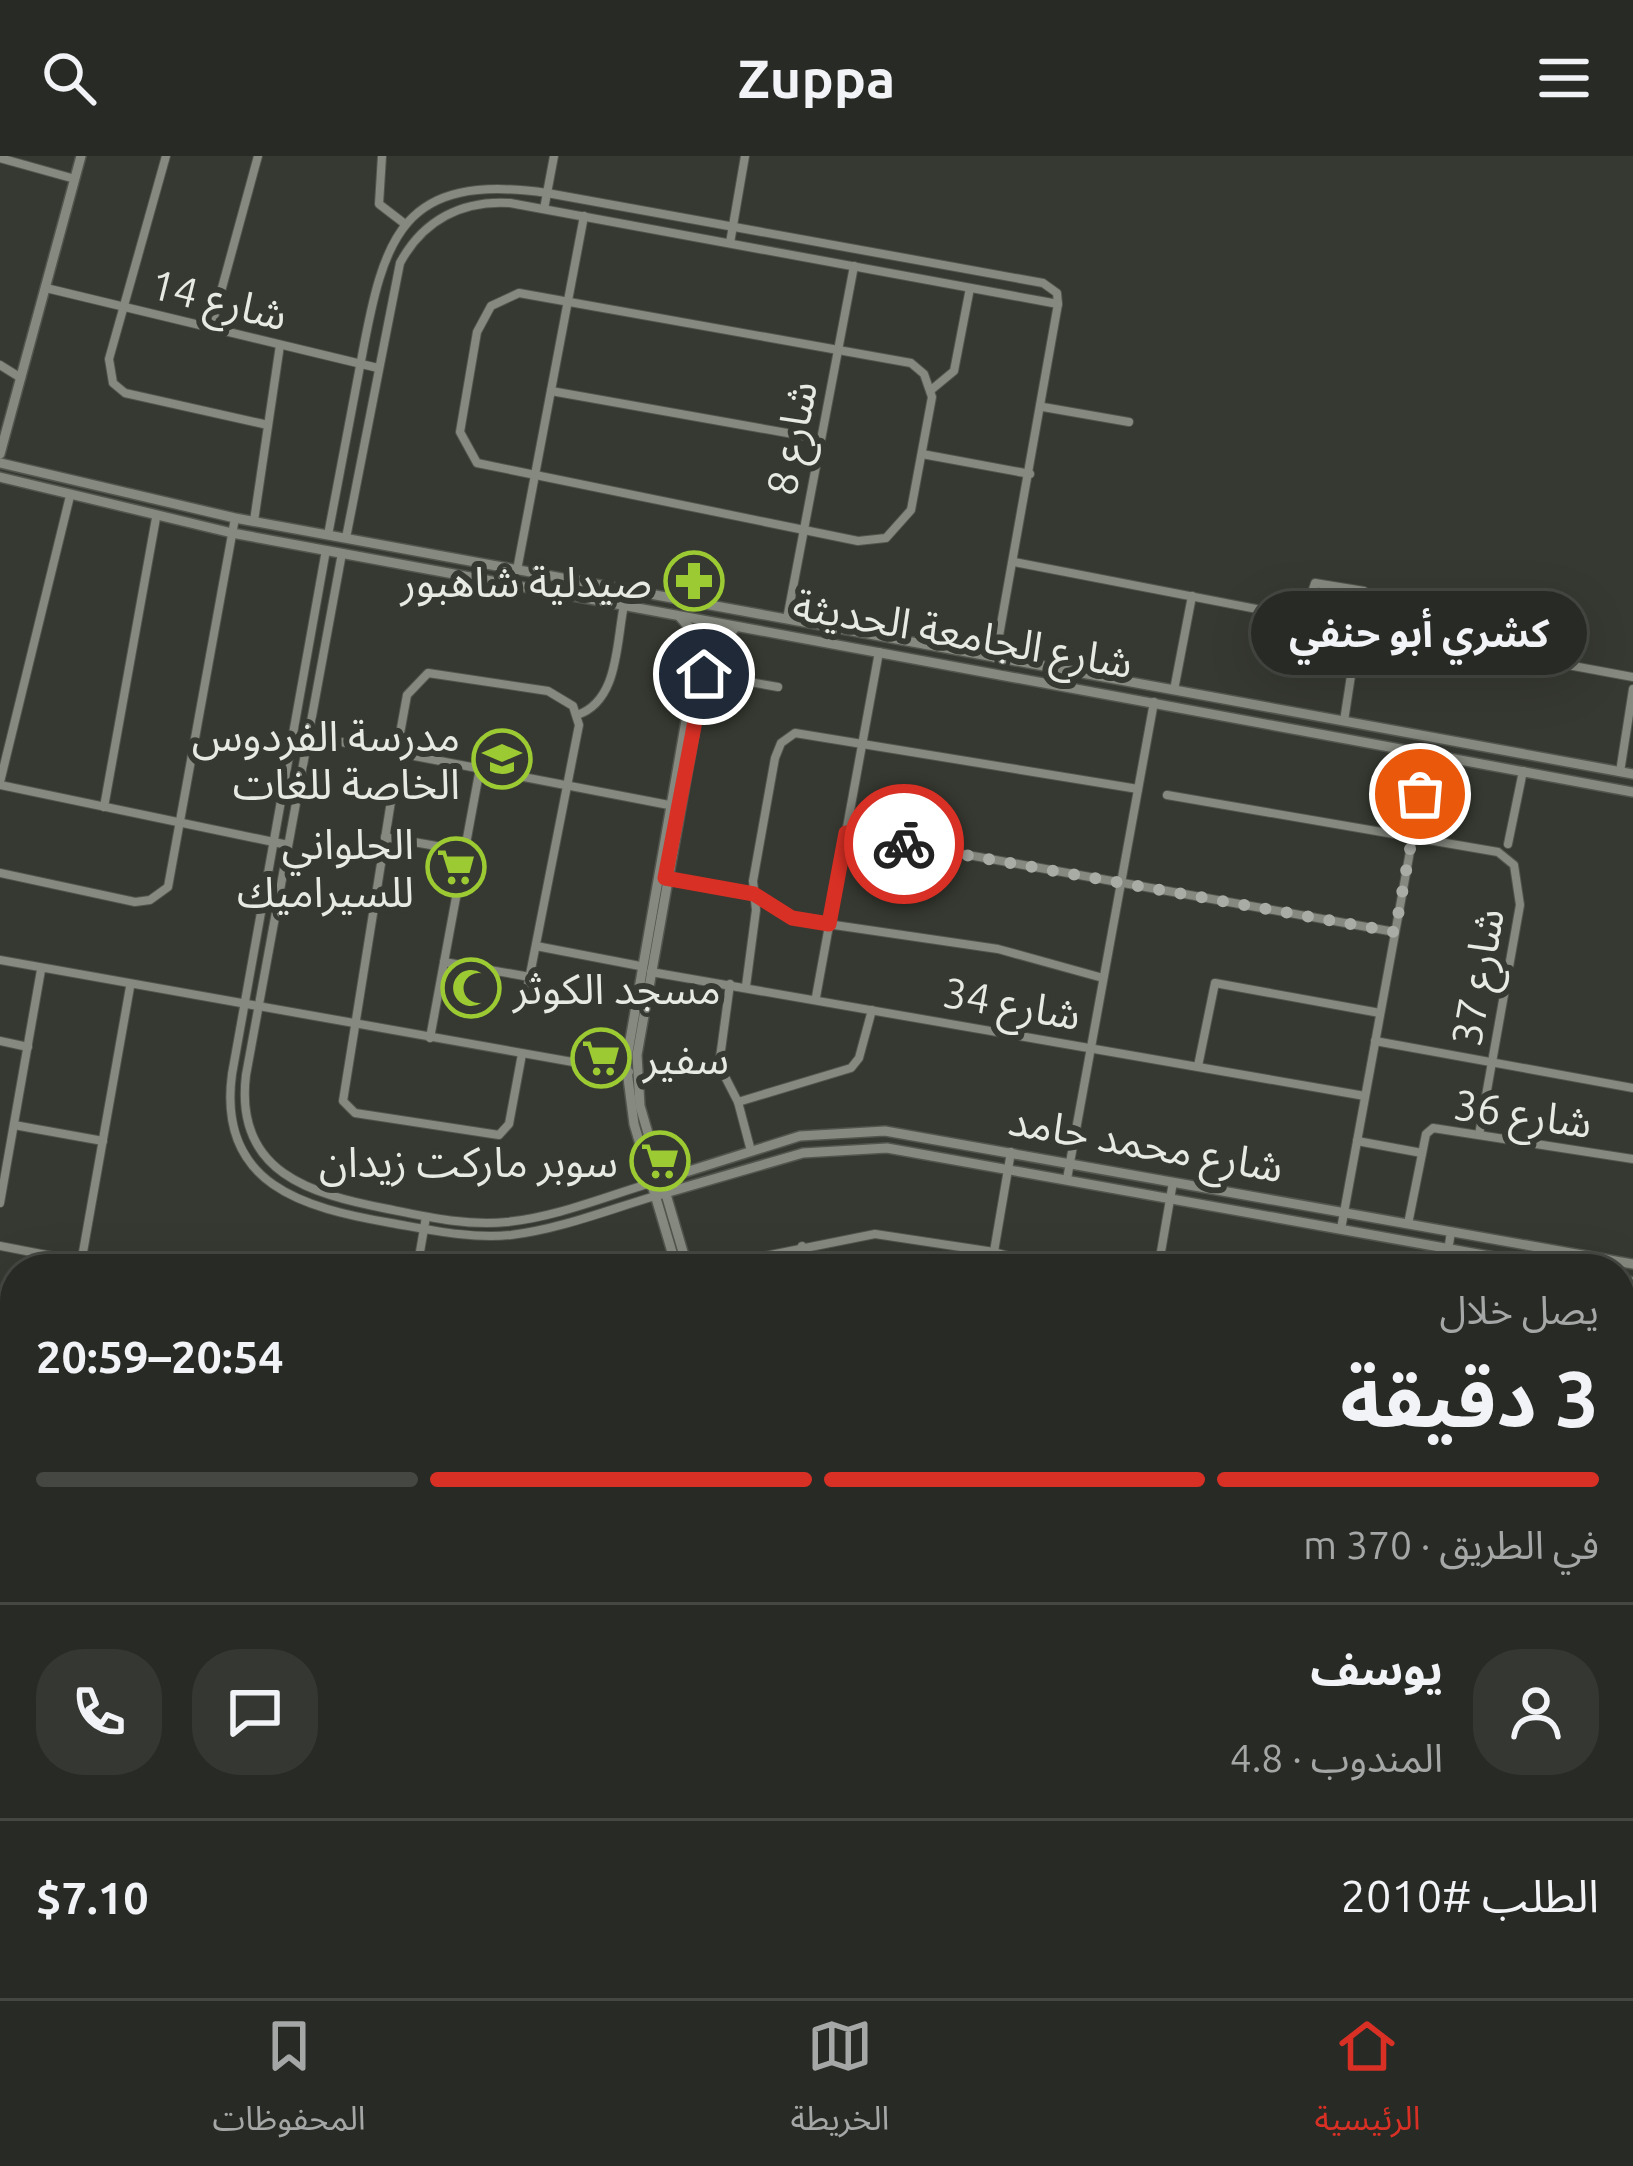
<!DOCTYPE html>
<html lang="ar">
<head>
<meta charset="utf-8">
<style>
  :root { --surface:#282b25; --page:#343732; --text:#f1f3f6; --muted:#a5a7a7; --line:#444742; --accent:#d93025 }
  body { margin:0; font-family:Ubuntu,"Noto Sans Arabic",sans-serif; background:var(--page); color:var(--text); direction:rtl; height:100vh; display:flex; flex-direction:column; font-size:45px; white-space:nowrap }
  * { box-sizing:border-box; margin:0 }
  p { font-size:39px; color:var(--muted) }
  .icon { flex:none; width:66px; height:66px; fill:none; stroke:currentColor; stroke-width:2; stroke-linecap:round; stroke-linejoin:round }
  .map { position:relative; flex:1; overflow:hidden; direction:ltr }
  .sheet { position:absolute; left:0px; top:1098px; width:1635px; height:744px; display:flex; flex-direction:column; background:var(--surface); border-radius:48px 48px 0 0; box-shadow:0 12px 48px #0002,0 0 0 3px var(--line); direction:rtl }
  .sheet>* { flex:none }
  .pin { position:absolute; display:grid; place-items:center; width:102px; height:102px; color:#fff; margin:-51px; border:6px solid #fff; border-radius:50%; box-shadow:0 3px 12px #0007 }
  .courier { position:absolute; display:grid; place-items:center; width:120px; height:120px; margin:-60px; border:9px solid #d93025; border-radius:50%; background:#fff; color:#222; box-shadow:0 3px 15px #0007 }
  .bubble { position:absolute; height:84px; border-radius:42px; background:var(--surface); box-shadow:0 12px 48px #0002,0 0 0 3px var(--line); font-size:39px; font-weight:700; line-height:84px; text-align:center; direction:rtl }
  .overview em { font-style:normal; font-weight:700 }
  .overview div { display:flex; flex-direction:column-reverse }
  .overview { display:flex; align-items:center; justify-content:space-between; height:204px; padding:0 36px }
  h1 { font-size:78px; font-weight:700; line-height:90px }
  .bar { display:grid; grid-template-columns:repeat(4,1fr); gap:18px 12px; align-content:center; height:144px; padding:0 36px }
  .bar i { height:15px; border-radius:9px; background:var(--line) }
  .bar .on { background:var(--accent) }
  .bar p { grid-column:span 4 }
  .line { display:flex; align-items:center; gap:30px; padding:0 36px; border-top:3px solid var(--line) }
  .line div { flex:1 }
  .round { display:grid; place-items:center; flex:none; width:126px; height:126px; border-radius:48px; background:var(--page) }
  header { display:flex; justify-content:space-between; align-items:center; height:156px; padding:0 36px; background:var(--surface); font-size:54px; font-weight:700 }
  .tabs { display:flex; justify-content:space-around; align-items:center; height:168px; border-top:3px solid var(--line); background:var(--surface); font-size:33px; color:var(--muted) }
  .tabs a { display:grid; justify-items:center; gap:6px }
  .tabs .on { color:var(--accent) }
  .map>svg:first-child { display:block }
  .lines { fill:none; stroke-linecap:round; stroke-linejoin:round }
  .minor-casing { stroke:#52554d; stroke-width:10 }
  .tertiary-casing { stroke:#52554d; stroke-width:12 }
  .primary-casing { stroke:#52554d; stroke-width:15 }
  .minor { stroke:#85897f; stroke-width:8 }
  .tertiary { stroke:#85897f; stroke-width:9 }
  .primary { stroke:#8aa741; stroke-width:12 }
  .done { stroke:#a9aba5; stroke-width:12; stroke-dasharray:0 21.6 }
  .route { stroke:#d93025; stroke-width:15 }
  .labels { text-anchor:middle; dominant-baseline:central; stroke-width:12; stroke-linejoin:round; paint-order:stroke }
  .street-label { font-size:42px; fill:#e7e9e3; stroke:#363931 }
  .poi-label { font-size:42px; fill:#e7e9e3; stroke:#363931; text-anchor:end }
</style>
</head>
<body>
<header><svg class="icon" aria-label="menu" viewBox="0 0 24 24"><path d="M4 6h16M4 12h16M4 18h16"/></svg>Zuppa<svg class="icon" aria-label="search" viewBox="0 0 24 24"><circle cx="10" cy="10" r="6"/><path d="M15 15l6 6"/></svg></header>
<div class="map">
<svg width="1633" height="1842" viewBox="0 0 1633 1842">
  <rect width="100%" height="100%" fill="#363931"/>
  <g class="lines">
    <g class="minor-casing">
      <g id="minor">
        <polyline points="166,0 109,203 113,227 125,237 268,269"/>
        <polyline points="382,0 379,48 405,68"/>
        <polyline points="0,2 75,23"/>
        <polyline points="544,53 554,0"/>
        <polyline points="730,87 745,0"/>
        <polyline points="46,132 378,212"/>
        <polygon points="519,137 911,207 924,218 932,241 911,354 886,382 858,385 477,307 460,276 477,176 491,150"/>
        <polyline points="211,172 258,0"/>
        <polyline points="0,209 21,222"/>
        <polyline points="931,234 954,215 970,132"/>
        <polyline points="551,235 821,283"/>
        <polyline points="1043,251 1129,266"/>
        <polyline points="922,298 1030,318"/>
        <polyline points="254,365 280,189"/>
        <path d="M328,379C339,321 350,263 361,205C384,80 401,16 547,37L1043,127L1057,137L1058,148L995,502"/>
        <path d="M346,382L400,107C423,64 462,44 510,47L1058,148"/>
        <path d="M326,394L232,918C217,1029 304,1052 391,1067C431,1074 471,1083 511,1079C560,1073 608,1054 655,1040"/>
        <path d="M342,397L246,919C234,1017 311,1038 388,1053C427,1061 467,1070 507,1066C556,1061 604,1041 651,1027"/>
        <polyline points="1014,406 1298,461 1305,458 1315,427 1364,435 1344,565"/>
        <polyline points="517,414 584,60"/>
        <polyline points="787,463 854,110"/>
        <polyline points="1362,471 1633,521"/>
        <polyline points="704,518 778,531"/>
        <polyline points="1174,534 1192,440"/>
        <path d="M577,559C619,545 616,487 624,449"/>
        <polyline points="305,579 669,649"/>
        <polyline points="397,594 407,539 428,517 548,535 573,550 579,569 525,844"/>
        <polyline points="1620,616 1633,533"/>
        <polyline points="0,626 70,340"/>
        <polyline points="0,629 288,689"/>
        <polyline points="392,639 343,945 355,957 499,979 509,968 522,898"/>
        <polyline points="1167,639 1498,696 1514,709 1520,749 1479,979"/>
        <polyline points="104,651 156,362"/>
        <polyline points="846,677 1395,776"/>
        <polyline points="385,681 465,695"/>
        <polyline points="1508,688 1523,615"/>
        <polyline points="0,717 135,746 150,744 168,731 235,362"/>
        <polyline points="667,722 754,738 800,764 998,793 1103,822"/>
        <polyline points="536,790 640,810"/>
        <polyline points="0,804 629,916"/>
        <polyline points="444,806 530,821"/>
        <polyline points="651,816 1365,940"/>
        <polyline points="730,828 719,909 738,946 751,995"/>
        <polyline points="746,830 756,754 753,725 775,602 781,587 795,577 1138,633"/>
        <polyline points="816,841 879,496"/>
        <polyline points="430,882 480,612"/>
        <polyline points="0,885 28,891"/>
        <polyline points="1375,885 1633,932"/>
        <polyline points="1198,910 1215,827 1380,857"/>
        <polyline points="738,946 851,912 859,902 872,854"/>
        <polyline points="14,969 103,985"/>
        <polyline points="1357,985 1422,997"/>
        <polyline points="1067,1023 1154,546"/>
        <polyline points="0,1047 41,814"/>
        <polyline points="1408,1068 1426,978 1433,972 1633,1003"/>
        <polyline points="1341,1073 1428,597"/>
        <polyline points="0,1090 119,1113"/>
        <polyline points="802,1090 808,1113"/>
        <polyline points="745,1104 875,1078 994,1096 1056,1113"/>
        <polyline points="80,1113 130,831"/>
        <polyline points="417,1113 426,1061"/>
        <polyline points="991,1113 1011,996"/>
        <polyline points="1158,1113 1173,1026"/>
        <polyline points="1445,1113 1451,1076"/>
        <polyline points="0,1153 15,1156"/>
        <polyline points="1620,1200 1633,1129"/>
        <polyline points="0,1263 15,1266"/>
        <polyline points="1620,1402 1633,1405"/>
        <polyline points="0,1439 15,1442"/>
        <polyline points="987,1827 1002,1842"/>
        <polyline points="1029,1827 1116,1842"/>
        <polyline points="833,1831 853,1842"/>
        <polyline points="867,1842 875,1827"/>
        <polyline points="1293,1842 1377,1827"/>
        <polyline points="1403,1842 1404,1827"/>
        <polyline points="1497,1842 1498,1827"/>
      </g>
    </g>
    <g class="tertiary-casing">
      <g id="tertiary">
        <polyline points="0,298 81,0"/>
        <polyline points="0,307 235,362 1633,618"/>
        <polyline points="0,321 232,377 1633,636"/>
        <polyline points="651,1027 800,980 885,975 1633,1108"/>
        <polyline points="655,1040 803,997 887,992 1562,1113"/>
        <polyline points="677,1113 634,968 626,907 698,496 694,477 680,461"/>
        <polyline points="688,1113 640,950 637,899 707,505 715,484 734,473"/>
        <polyline points="1620,1123 1633,1126"/>
        <polyline points="1591,1827 1624,1842"/>
        <polyline points="1612,1827 1629,1842"/>
        <polyline points="721,1842 796,1827"/>
        <polyline points="777,1842 854,1827"/>
      </g>
    </g>
    <g class="primary-casing">
      <g id="primary">
        <polyline points="1620,1441 1633,1442"/>
        <polyline points="1620,1465 1633,1466"/>
        <polyline points="0,1568 15,1567"/>
        <polyline points="0,1593 15,1592"/>
      </g>
    </g>
    <use href="#minor" class="minor"/>
    <use href="#tertiary" class="tertiary"/>
    <use href="#primary" class="primary"/>
  </g>
  <g class="lines">
    <polyline class="done" points="904,688 1395,776 1420,638"/>
    <polyline class="route" points="704,518 665,722 754,738 792,762 829,768 846,677 904,688"/>
  </g>
  <defs>
    <g id="pharmacy-ring" transform="scale(3)"><circle r="9.5" fill="#363931" stroke="#9cca32" stroke-width="1.5"/><path d="M-2-6h4v4h4v4h-4v4h-4v-4h-4v-4h4Z" fill="#9cca32"/></g>
    <g id="school-ring" transform="scale(3)"><circle r="9.5" fill="#363931" stroke="#9cca32" stroke-width="1.5"/><path d="M0-5L7-2L0 1L-7-2ZM-4 1L0 2.5L4 1V4Q0 6-4 4Z" fill="#9cca32"/></g>
    <g id="supermarket-ring" transform="scale(3)"><circle r="9.5" fill="#363931" stroke="#9cca32" stroke-width="1.5"/><path d="M-6-5.5h2.5l.6 2H6L4.5 2H-2.5L-4.4-4H-6ZM-1.5 3.2a1.3 1.3 0 1 0 .1 0ZM3 3.2a1.3 1.3 0 1 0 .1 0Z" fill="#9cca32"/></g>
    <g id="mosque-ring" transform="scale(3)"><circle r="9.5" fill="#363931" stroke="#9cca32" stroke-width="1.5"/><path d="M3.5-4.9A6 6 0 1 0 3.5 4.9A5 5 0 1 1 3.5-4.9Z" fill="#9cca32"/></g>
  </defs>
  <g fill-rule="evenodd">
    <use href="#pharmacy-ring" x="694" y="425"/>
    <use href="#school-ring" x="502" y="603"/>
    <use href="#supermarket-ring" x="456" y="711"/>
    <use href="#mosque-ring" x="471" y="832"/>
    <use href="#supermarket-ring" x="601" y="902"/>
    <use href="#supermarket-ring" x="660" y="1005"/>
  </g>
  <g class="labels">
    <g class="street-label">
      <text transform="translate(219 143) rotate(14)">شارع 14</text>
      <text transform="translate(791 282) rotate(-79)">شارع 8</text>
      <text transform="translate(963 477) rotate(10)">شارع الجامعة الحديثة</text>
      <text transform="translate(1477 821) rotate(-80)">شارع 37</text>
      <text transform="translate(1012 847) rotate(10)">شارع 34</text>
      <text transform="translate(1523 957) rotate(8)">شارع 36</text>
      <text transform="translate(1146 987) rotate(10)">شارع محمد حامد</text>
    </g>
    <g class="poi-label">
      <text x="652" y="425">صيدلية شاهبور</text>
      <text x="460" y="579">مدرسة الفردوس<tspan x="460" dy="48">الخاصة للغات</tspan></text>
      <text x="414" y="687">الحلواني<tspan x="414" dy="48">للسيراميك</tspan></text>
      <text x="513" y="832" text-anchor="start">مسجد الكوثر</text>
      <text x="643" y="902" text-anchor="start">سفير</text>
      <text x="618" y="1005">سوبر ماركت زيدان</text>
    </g>
  </g>
</svg>
<div class="pin" style="left:1420px;top:638px;background:#ea580c"><svg class="icon" aria-label="bag" viewBox="0 0 24 24"><path d="M5 8h14l-1 12H6zM9 8a3 3 0 0 1 6 0"/></svg></div>
<div class="pin" style="left:704px;top:518px;background:#1f2937"><svg class="icon" aria-label="home" viewBox="0 0 24 24"><path d="M3 11l9-7 9 7M6 9v11h12V9"/></svg></div>
<div class="courier" style="left:904px;top:688px"><svg class="icon" aria-label="bike" viewBox="0 0 24 24"><circle cx="6" cy="16" r="4"/><circle cx="18" cy="16" r="4"/><path d="M6 16l4-8h5l3 8M10 8l3 8H6M13 5h3"/></svg></div>
<div class="bubble" style="left:1251px;top:435px;width:336px">كشري أبو حنفي</div>
<section class="sheet">
<div class="overview"><div><h1>3 دقيقة</h1><p>يصل خلال</p></div><em>20:54–20:59</em></div>
<div class="bar"><i class="on"></i><i class="on"></i><i class="on"></i><i></i><p>في الطريق · 370 m</p></div>
<div class="line" style="height:216px"><a class="round"><svg class="icon" aria-label="person" viewBox="0 0 24 24"><circle cx="12" cy="8" r="4"/><path d="M4 21q1-7 8-7t8 7"/></svg></a><div><b>يوسف</b><p>المندوب · 4.8</p></div><a class="round"><svg class="icon" aria-label="chat" viewBox="0 0 24 24"><path d="M4 5h16v11H9l-5 4z"/></svg></a><a class="round"><svg class="icon" aria-label="phone" viewBox="0 0 24 24"><path d="M5 4h4l2 5-3 2q2 4 5 5l2-3 5 2v4C11 20 4 13 5 4z"/></svg></a></div>
<div class="line" style="height:156px"><div>الطلب #2010</div><b>$7.10</b></div>
</section>
</div>
<nav class="tabs">
<a class="on"><svg class="icon" aria-label="home" viewBox="0 0 24 24"><path d="M3 11l9-7 9 7M6 9v11h12V9"/></svg>الرئيسية</a>
<a><svg class="icon" aria-label="map" viewBox="0 0 24 24"><path d="M3 6l6-2 6 2 6-2v14l-6 2-6-2-6 2zM9 4v14M15 6v14"/></svg>الخريطة</a>
<a><svg class="icon" aria-label="saved" viewBox="0 0 24 24"><path d="M7 4h10v16l-5-4-5 4z"/></svg>المحفوظات</a>
</nav>
</body>
</html>
